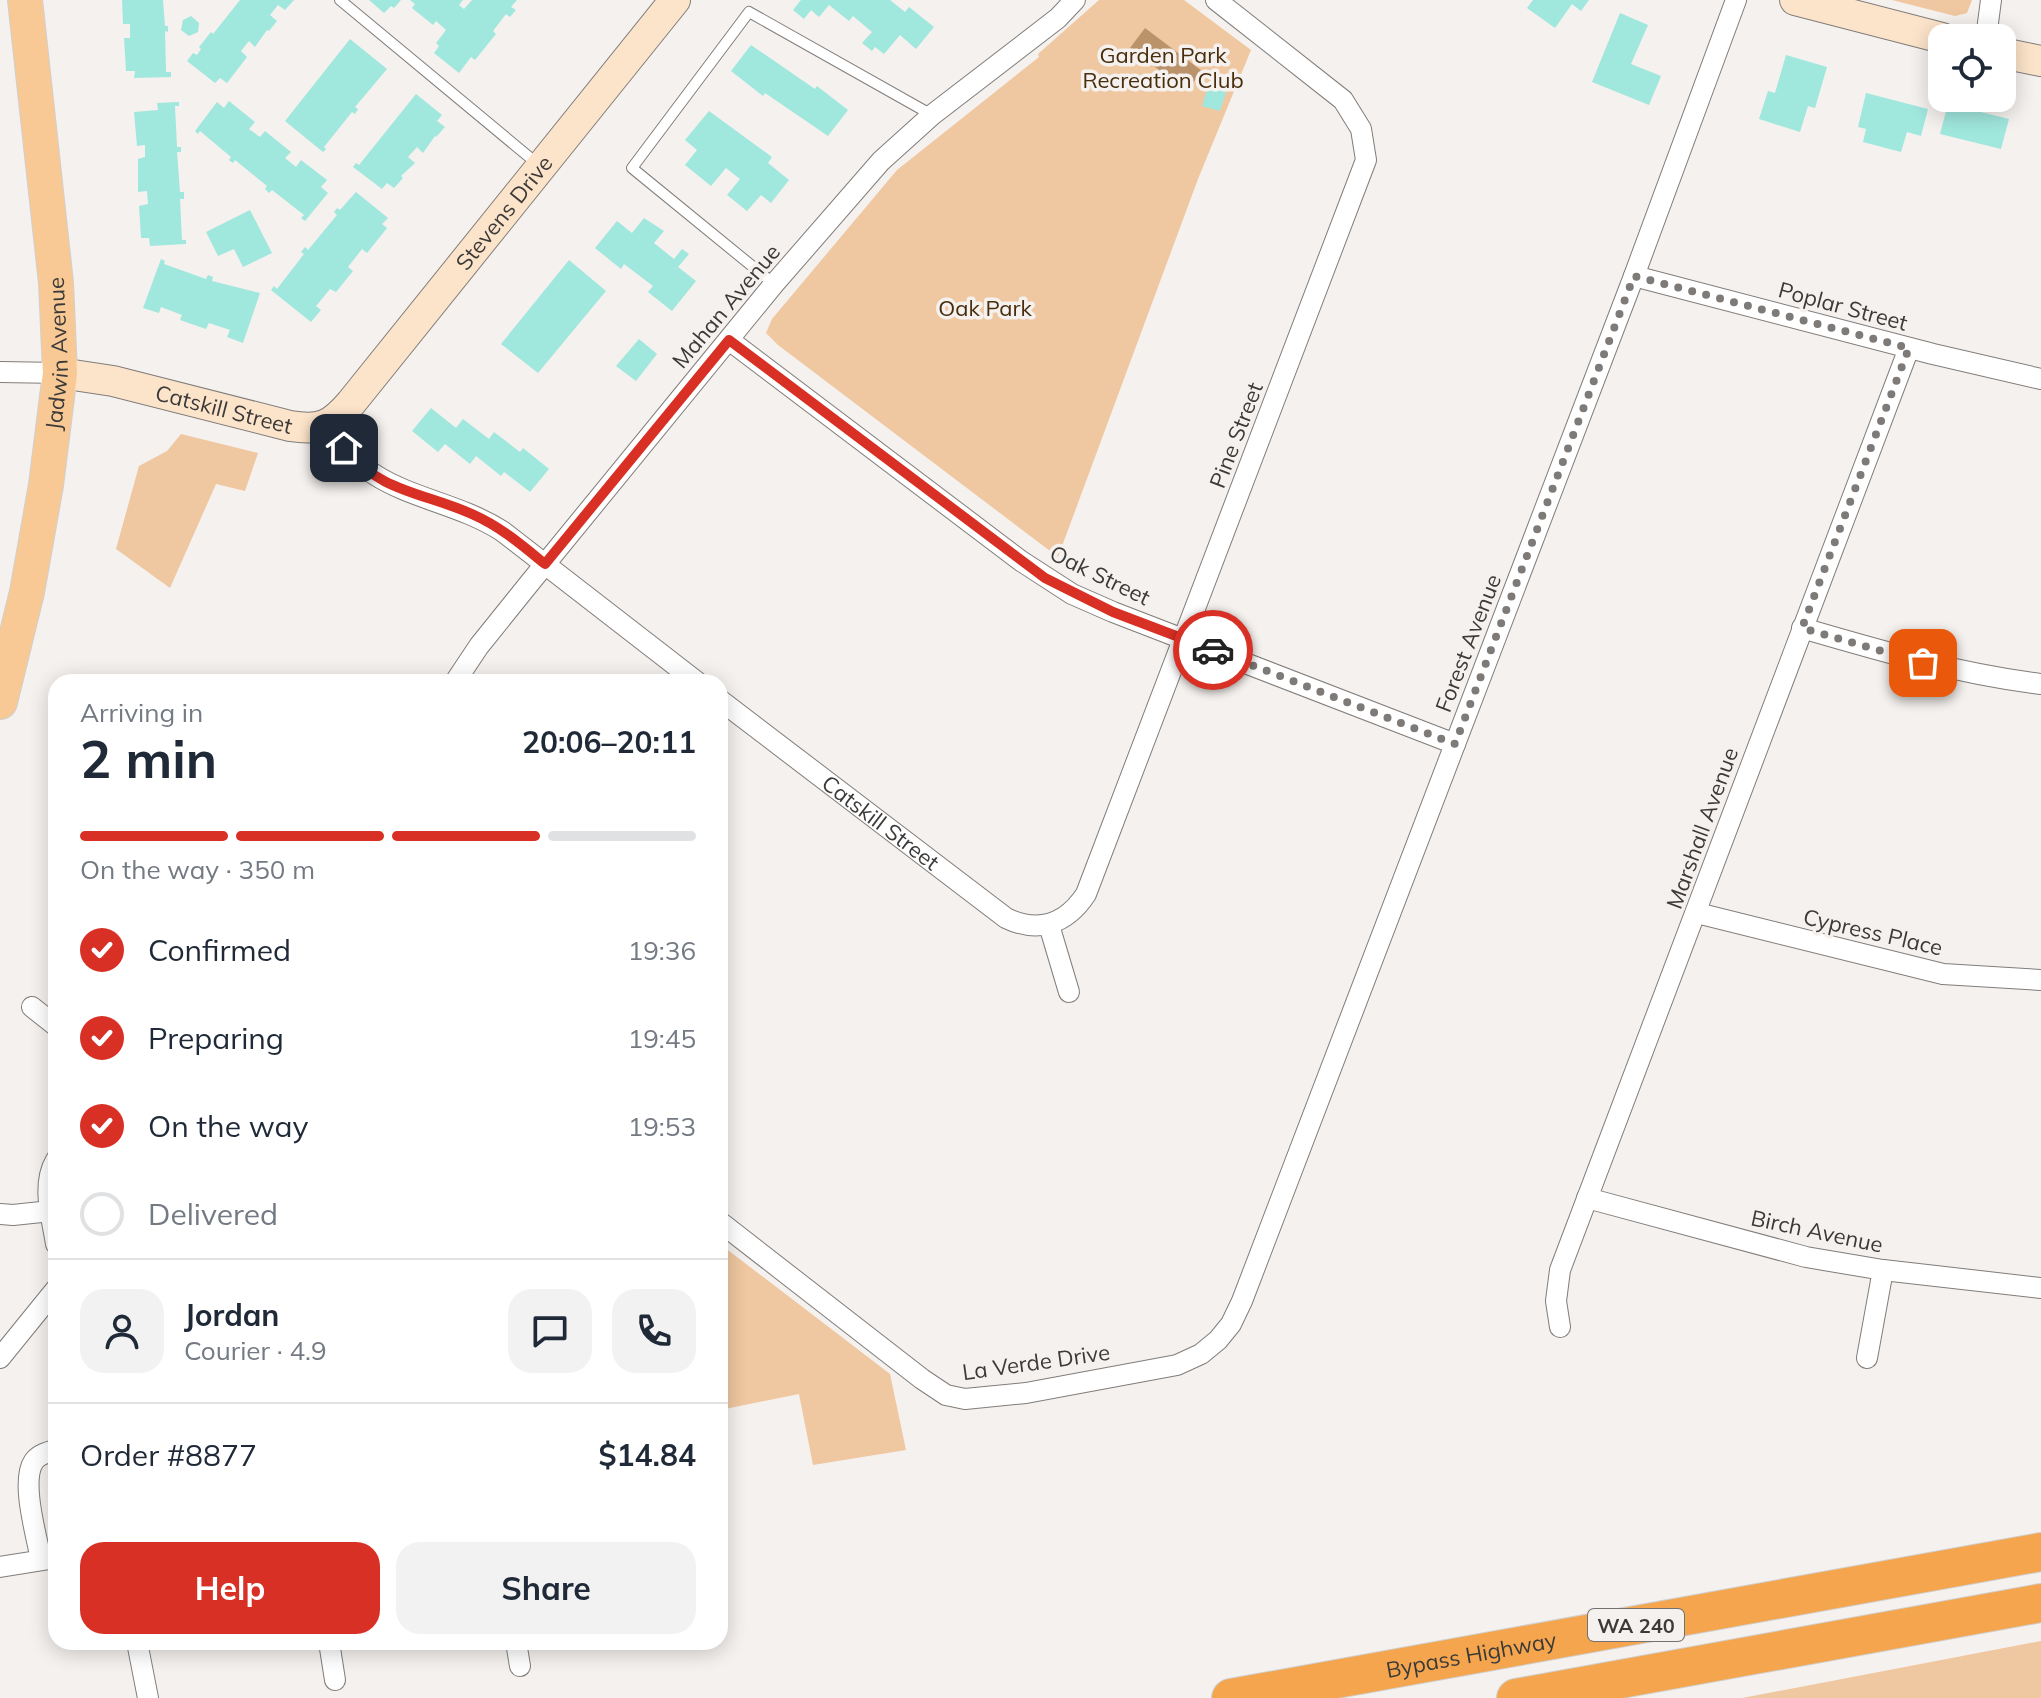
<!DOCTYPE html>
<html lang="en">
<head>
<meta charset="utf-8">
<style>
  :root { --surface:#fff; --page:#f2f2f3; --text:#1f2937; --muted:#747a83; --line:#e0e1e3; --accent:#d93025 }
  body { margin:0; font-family:Mulish,sans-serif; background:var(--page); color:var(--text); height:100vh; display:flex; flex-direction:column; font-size:30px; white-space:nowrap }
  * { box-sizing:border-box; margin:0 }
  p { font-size:26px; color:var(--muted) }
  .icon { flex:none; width:44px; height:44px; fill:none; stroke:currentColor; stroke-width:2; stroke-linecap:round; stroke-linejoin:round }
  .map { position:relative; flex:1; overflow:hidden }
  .details { position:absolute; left:48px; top:674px; width:680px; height:976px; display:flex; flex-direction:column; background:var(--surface); border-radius:24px; box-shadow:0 4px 20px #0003 }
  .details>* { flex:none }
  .fabs { position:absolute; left:1928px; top:24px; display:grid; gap:16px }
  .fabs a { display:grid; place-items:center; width:88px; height:88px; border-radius:16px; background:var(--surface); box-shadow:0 4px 20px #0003; font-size:40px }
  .pin { position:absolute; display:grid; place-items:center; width:68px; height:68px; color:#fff; margin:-34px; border-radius:16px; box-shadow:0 4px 12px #0006 }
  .courier { position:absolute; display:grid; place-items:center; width:80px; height:80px; margin:-40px; border:6px solid #d93025; border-radius:50%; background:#fff; color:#222; box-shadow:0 2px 10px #0007 }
  .head em { font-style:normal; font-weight:700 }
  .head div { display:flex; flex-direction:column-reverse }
  .head { display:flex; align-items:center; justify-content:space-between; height:136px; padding:0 32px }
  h1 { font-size:52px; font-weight:700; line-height:60px }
  .bar { display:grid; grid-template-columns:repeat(4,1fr); gap:12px 8px; align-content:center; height:96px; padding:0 32px }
  .bar i { height:10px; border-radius:6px; background:var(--line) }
  .bar .selected { background:var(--accent) }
  .bar p { grid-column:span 4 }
  .line { display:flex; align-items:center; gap:20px; padding:0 32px; border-top:2px solid var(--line) }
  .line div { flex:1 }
  .round { display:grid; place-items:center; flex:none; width:84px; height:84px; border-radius:24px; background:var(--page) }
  ol { padding:0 32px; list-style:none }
  li { display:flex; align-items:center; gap:24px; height:88px }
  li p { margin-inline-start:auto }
  li .icon { padding:8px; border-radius:50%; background:var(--accent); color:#fff; stroke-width:4 }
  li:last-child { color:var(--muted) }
  li i { width:44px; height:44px; border:4px solid var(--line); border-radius:50% }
  .primary-button { display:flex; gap:16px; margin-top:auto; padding:16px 32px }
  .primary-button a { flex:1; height:92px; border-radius:24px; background:var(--accent); color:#fff; font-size:32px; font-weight:700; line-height:92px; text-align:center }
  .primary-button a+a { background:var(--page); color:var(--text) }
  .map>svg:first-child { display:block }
  .green { fill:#efc7a0 }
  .water { fill:#ba936b }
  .building { fill:#a0e7de }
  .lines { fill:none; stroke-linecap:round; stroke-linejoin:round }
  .lane-casing { stroke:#817d7a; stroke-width:12 }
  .street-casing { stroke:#817d7a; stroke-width:22 }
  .secondary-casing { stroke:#817d7a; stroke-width:32 }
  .primary-casing { stroke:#d0d0cf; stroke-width:36 }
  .highway-casing { stroke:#d0d0cf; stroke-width:40 }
  .lane { stroke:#fff; stroke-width:10 }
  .street { stroke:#fff; stroke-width:20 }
  .secondary { stroke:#fce4ca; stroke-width:30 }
  .primary { stroke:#f8c994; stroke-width:34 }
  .highway { stroke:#f4a54d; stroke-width:38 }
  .done { stroke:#7d7a78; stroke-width:8; stroke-dasharray:0 14.4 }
  .route { stroke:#d93025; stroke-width:10 }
  .labels { text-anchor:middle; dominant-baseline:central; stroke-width:7; stroke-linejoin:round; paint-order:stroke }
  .shield { fill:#f5f1ee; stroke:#74716f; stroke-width:2 }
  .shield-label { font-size:20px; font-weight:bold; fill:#3c3a39 }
  .park-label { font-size:22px; fill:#492d0d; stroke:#f5f1ee }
  .street-label { font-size:22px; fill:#3c3a39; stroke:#f5f1ee }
</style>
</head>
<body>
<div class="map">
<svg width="2041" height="1698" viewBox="0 0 2041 1698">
  <rect width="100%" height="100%" fill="#f5f1ee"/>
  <g class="green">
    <polygon points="1099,0 1184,0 1251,50 1198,179 1058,557 778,345 766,333 772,319 897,170 1039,57 1038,54"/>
    <polygon points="1892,0 1972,0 1967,13 1955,16"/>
    <polygon points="181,434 258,453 245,491 216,484 170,588 116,549 139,466 167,451"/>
    <polygon points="720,1244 890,1374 906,1450 813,1465 799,1394 720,1410"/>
    <polygon points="2041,1641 2041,1698 1742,1698"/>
  </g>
  <polygon class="water" points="1145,28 1202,71 1187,91 1130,48"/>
  <g class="building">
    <polygon points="122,0 163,0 165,26 168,26 168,32 165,31 166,72 171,72 171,77 134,78 135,71 126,71 124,38 130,38 130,24 123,24"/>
    <polygon points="240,0 294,0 285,10 278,5 270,15 277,21 269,31 267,30 255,47 249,41 241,51 247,57 227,83 220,78 215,83 187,61 193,53 197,55 201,49 199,47 211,32 213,34"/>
    <polygon points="369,0 401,0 394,8 391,6 384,13"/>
    <polygon points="410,0 463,0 459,5 464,9 472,0 517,0 511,7 516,10 510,17 506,14 493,31 496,34 475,60 471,57 459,73 434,53 439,46 436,43 446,30 436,21 433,25 412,8 415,4"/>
    <polygon points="801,0 890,0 905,12 909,7 934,27 916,49 900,35 884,54 875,47 872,51 862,43 872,32 853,16 849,21 829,5 819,17 811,10 804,19 793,10"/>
    <polygon points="1533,0 1589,0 1581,11 1572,4 1555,28 1527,8"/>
    <polygon points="1620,13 1648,25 1631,64 1661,76 1649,105 1592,82"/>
    <polygon points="191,16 199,23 198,32 189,36 181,30 183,20"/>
    <polygon points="350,39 387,69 355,107 358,109 355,114 352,112 324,147 326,149 323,152 285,121"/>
    <polygon points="751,45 815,89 817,86 848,110 828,136 765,93 763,96 731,71"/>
    <polygon points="1786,55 1827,67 1815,108 1808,106 1800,132 1759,119 1768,91 1775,93"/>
    <polygon points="1210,80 1228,86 1220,111 1202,106"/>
    <polygon points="1866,93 1928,109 1921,136 1907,132 1901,152 1863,142 1866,129 1858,127"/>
    <polygon points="416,94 442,115 437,121 445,127 436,137 435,136 423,153 417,147 408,157 415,163 401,176 403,178 394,188 387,183 382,189 353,167 356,163 359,165"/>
    <polygon points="229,101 255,122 249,129 260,137 265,131 291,152 285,158 296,167 301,160 327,180 321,187 328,193 305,221 301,218 304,215 272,190 269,193 265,189 267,186 235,160 233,163 229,160 231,157 200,131 198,134 195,131 217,102 224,108"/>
    <polygon points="179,102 179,106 175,106 177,147 181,147 181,152 177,152 180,192 184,192 184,199 180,199 182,240 186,240 186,244 150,246 149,238 141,238 139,206 148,204 147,191 138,192 138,159 145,157 145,145 137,146 134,112 158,110 157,103"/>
    <polygon points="1948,104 2009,119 2001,149 1940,134"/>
    <polygon points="709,111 772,157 768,163 789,180 771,203 761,195 747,211 727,195 740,179 726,168 711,186 685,165 697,150 685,140"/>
    <polygon points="356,192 388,218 382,224 387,228 367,253 362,249 348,267 353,271 336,292 330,289 316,306 321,310 311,322 271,290 274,286 277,289 304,254 301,252 305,247 308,250 337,215 334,212 337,208 340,210"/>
    <polygon points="250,210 272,253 243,267 234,249 218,256 206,232"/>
    <polygon points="644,218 664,231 654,243 674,259 682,249 689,254 678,267 696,281 672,311 648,292 653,286 624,264 621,269 595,248 617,221 632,233"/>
    <polygon points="161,259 165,261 164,264 206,279 208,275 213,277 212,281 260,293 243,343 227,337 230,330 209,323 206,329 180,320 182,315 161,307 159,313 143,308"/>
    <polygon points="569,260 606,291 538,373 501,344"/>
    <polygon points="639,339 657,354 636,381 616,366"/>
    <polygon points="431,408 456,428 463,419 489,439 494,432 520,452 523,448 549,469 530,492 504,472 501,476 476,456 470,464 445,444 438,452 412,431"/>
  </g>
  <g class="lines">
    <g class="lane-casing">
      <g id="lane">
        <polyline points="340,0 540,166"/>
        <polyline points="774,284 632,168 749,12 932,115"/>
      </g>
    </g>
    <g class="street-casing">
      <g id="street">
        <polyline points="1986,38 1991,0"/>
        <polyline points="1634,276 1933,354 2041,379"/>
        <polyline points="729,340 1021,561 1072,594 1113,612 1455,744"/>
        <polyline points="0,372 60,373"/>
        <path d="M330,423C364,498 441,492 502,531L697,682"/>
        <path d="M1802,628C1881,651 1959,674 2041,684"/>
        <polyline points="455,682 479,646 528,585 774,284 881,161 932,115 1058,18 1075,0"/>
        <path id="s1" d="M720,700L1006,918C1039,934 1067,923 1086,894L1366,160L1361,129L1343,100L1216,0"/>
        <polyline points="1697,913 1943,974 2041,980"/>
        <polyline points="1049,925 1069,992"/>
        <polyline points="32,1007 56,1026"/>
        <path d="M56,1160C41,1185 52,1217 56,1244"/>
        <polyline points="1587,1198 1806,1257 1883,1270 2041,1288"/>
        <polyline points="0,1214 13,1215 51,1211"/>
        <polyline points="720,1222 922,1379 946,1395 965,1399 1026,1393 1177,1365 1201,1354 1218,1340 1231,1324 1242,1301 1634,276 1736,0"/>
        <polyline points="1560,1327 1556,1301 1560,1270 1909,348"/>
        <polyline points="0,1358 56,1289"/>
        <polyline points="1867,1358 1883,1270"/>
        <path d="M41,1560C37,1537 20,1481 34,1461C39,1454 48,1452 56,1450"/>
        <polyline points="0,1567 56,1558"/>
        <polyline points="137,1642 148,1698"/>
        <polyline points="329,1642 335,1680"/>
        <polyline points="516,1642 520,1666"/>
      </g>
    </g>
    <g class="secondary-casing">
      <g id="secondary">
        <polyline points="1795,0 1942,38"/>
        <polyline points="2002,53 2041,61"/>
        <path id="s2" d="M60,373L113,381L290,426C321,431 331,426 351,403L675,0"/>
      </g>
    </g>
    <g class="primary-casing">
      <g id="primary">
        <path id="s3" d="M0,702L27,592L46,485L60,373L56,283L25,0"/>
      </g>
    </g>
    <g class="highway-casing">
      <g id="highway">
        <path id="s4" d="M1231,1698L2041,1552"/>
        <polyline points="1516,1698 2041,1603"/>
      </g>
    </g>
    <use href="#lane" class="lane"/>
    <use href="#street" class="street"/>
    <use href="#secondary" class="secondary"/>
    <use href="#primary" class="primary"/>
    <use href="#highway" class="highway"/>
  </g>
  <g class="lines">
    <polyline class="done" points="1213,650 1455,744 1634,276 1909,348 1802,628 1923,663"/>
    <path class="route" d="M344,448C380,493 427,493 474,515C501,527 523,546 545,564L729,340L1045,578L1113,612L1213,650"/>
  </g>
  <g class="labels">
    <rect class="shield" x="1588" y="1609" width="96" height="32" rx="6"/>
    <g class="shield-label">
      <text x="1636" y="1625">WA 240</text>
    </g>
    <g class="park-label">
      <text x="1163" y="55">Garden Park<tspan x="1163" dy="25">Recreation Club</tspan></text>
      <text x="985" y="308">Oak Park</text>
    </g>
    <g class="street-label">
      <text stroke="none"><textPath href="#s2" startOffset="550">Stevens Drive</textPath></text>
      <text transform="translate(726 306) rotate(-50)">Mahan Avenue</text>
      <text transform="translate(1843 306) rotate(15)">Poplar Street</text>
      <text stroke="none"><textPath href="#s3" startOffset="354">Jadwin Avenue</textPath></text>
      <text stroke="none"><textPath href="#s2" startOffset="168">Catskill Street</textPath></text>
      <text transform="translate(1236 435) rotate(-69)">Pine Street</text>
      <text transform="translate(1100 575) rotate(26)">Oak Street</text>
      <text transform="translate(1468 643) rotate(-69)">Forest Avenue</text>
      <text stroke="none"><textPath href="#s1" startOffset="202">Catskill Street</textPath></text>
      <text transform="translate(1702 828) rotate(-70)">Marshall Avenue</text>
      <text transform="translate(1873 932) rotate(13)">Cypress Place</text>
      <text transform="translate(1817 1231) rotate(12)">Birch Avenue</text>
      <text transform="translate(1036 1362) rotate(-8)">La Verde Drive</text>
      <text stroke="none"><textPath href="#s4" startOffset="244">Bypass Highway</textPath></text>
    </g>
  </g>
</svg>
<div class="fabs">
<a><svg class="icon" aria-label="locate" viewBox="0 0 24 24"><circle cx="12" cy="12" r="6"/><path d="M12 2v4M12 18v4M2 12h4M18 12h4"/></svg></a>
</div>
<div class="pin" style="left:1923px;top:663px;background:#ea580c"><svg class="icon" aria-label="bag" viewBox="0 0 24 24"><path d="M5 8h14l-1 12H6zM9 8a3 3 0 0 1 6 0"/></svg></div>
<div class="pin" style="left:344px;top:448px;background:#1f2937"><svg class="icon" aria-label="home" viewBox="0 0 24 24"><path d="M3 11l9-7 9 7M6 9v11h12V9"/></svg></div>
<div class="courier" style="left:1213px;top:650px"><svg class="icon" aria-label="car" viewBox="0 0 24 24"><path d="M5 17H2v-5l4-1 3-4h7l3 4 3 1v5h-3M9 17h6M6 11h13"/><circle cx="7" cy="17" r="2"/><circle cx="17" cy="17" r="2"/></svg></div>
<section class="details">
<div class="head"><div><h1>2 min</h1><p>Arriving in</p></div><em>20:06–20:11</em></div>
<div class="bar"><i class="selected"></i><i class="selected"></i><i class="selected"></i><i></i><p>On the way · 350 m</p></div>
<ol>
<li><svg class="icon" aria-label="check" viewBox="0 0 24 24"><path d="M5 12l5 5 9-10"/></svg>Confirmed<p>19:36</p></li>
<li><svg class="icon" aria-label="check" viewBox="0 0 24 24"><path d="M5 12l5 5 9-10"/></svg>Preparing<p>19:45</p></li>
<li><svg class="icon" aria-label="check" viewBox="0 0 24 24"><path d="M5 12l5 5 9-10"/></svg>On the way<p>19:53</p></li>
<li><i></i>Delivered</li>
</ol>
<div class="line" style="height:144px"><a class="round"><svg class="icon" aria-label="person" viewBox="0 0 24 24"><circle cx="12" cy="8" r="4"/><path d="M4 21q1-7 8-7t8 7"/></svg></a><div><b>Jordan</b><p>Courier · 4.9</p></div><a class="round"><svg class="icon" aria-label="chat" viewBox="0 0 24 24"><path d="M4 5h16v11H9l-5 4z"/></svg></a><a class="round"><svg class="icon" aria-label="phone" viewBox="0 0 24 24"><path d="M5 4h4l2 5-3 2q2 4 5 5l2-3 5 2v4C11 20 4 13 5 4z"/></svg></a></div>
<div class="line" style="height:104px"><div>Order #8877</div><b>$14.84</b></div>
<div class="primary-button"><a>Help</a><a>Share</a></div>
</section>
</div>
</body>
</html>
